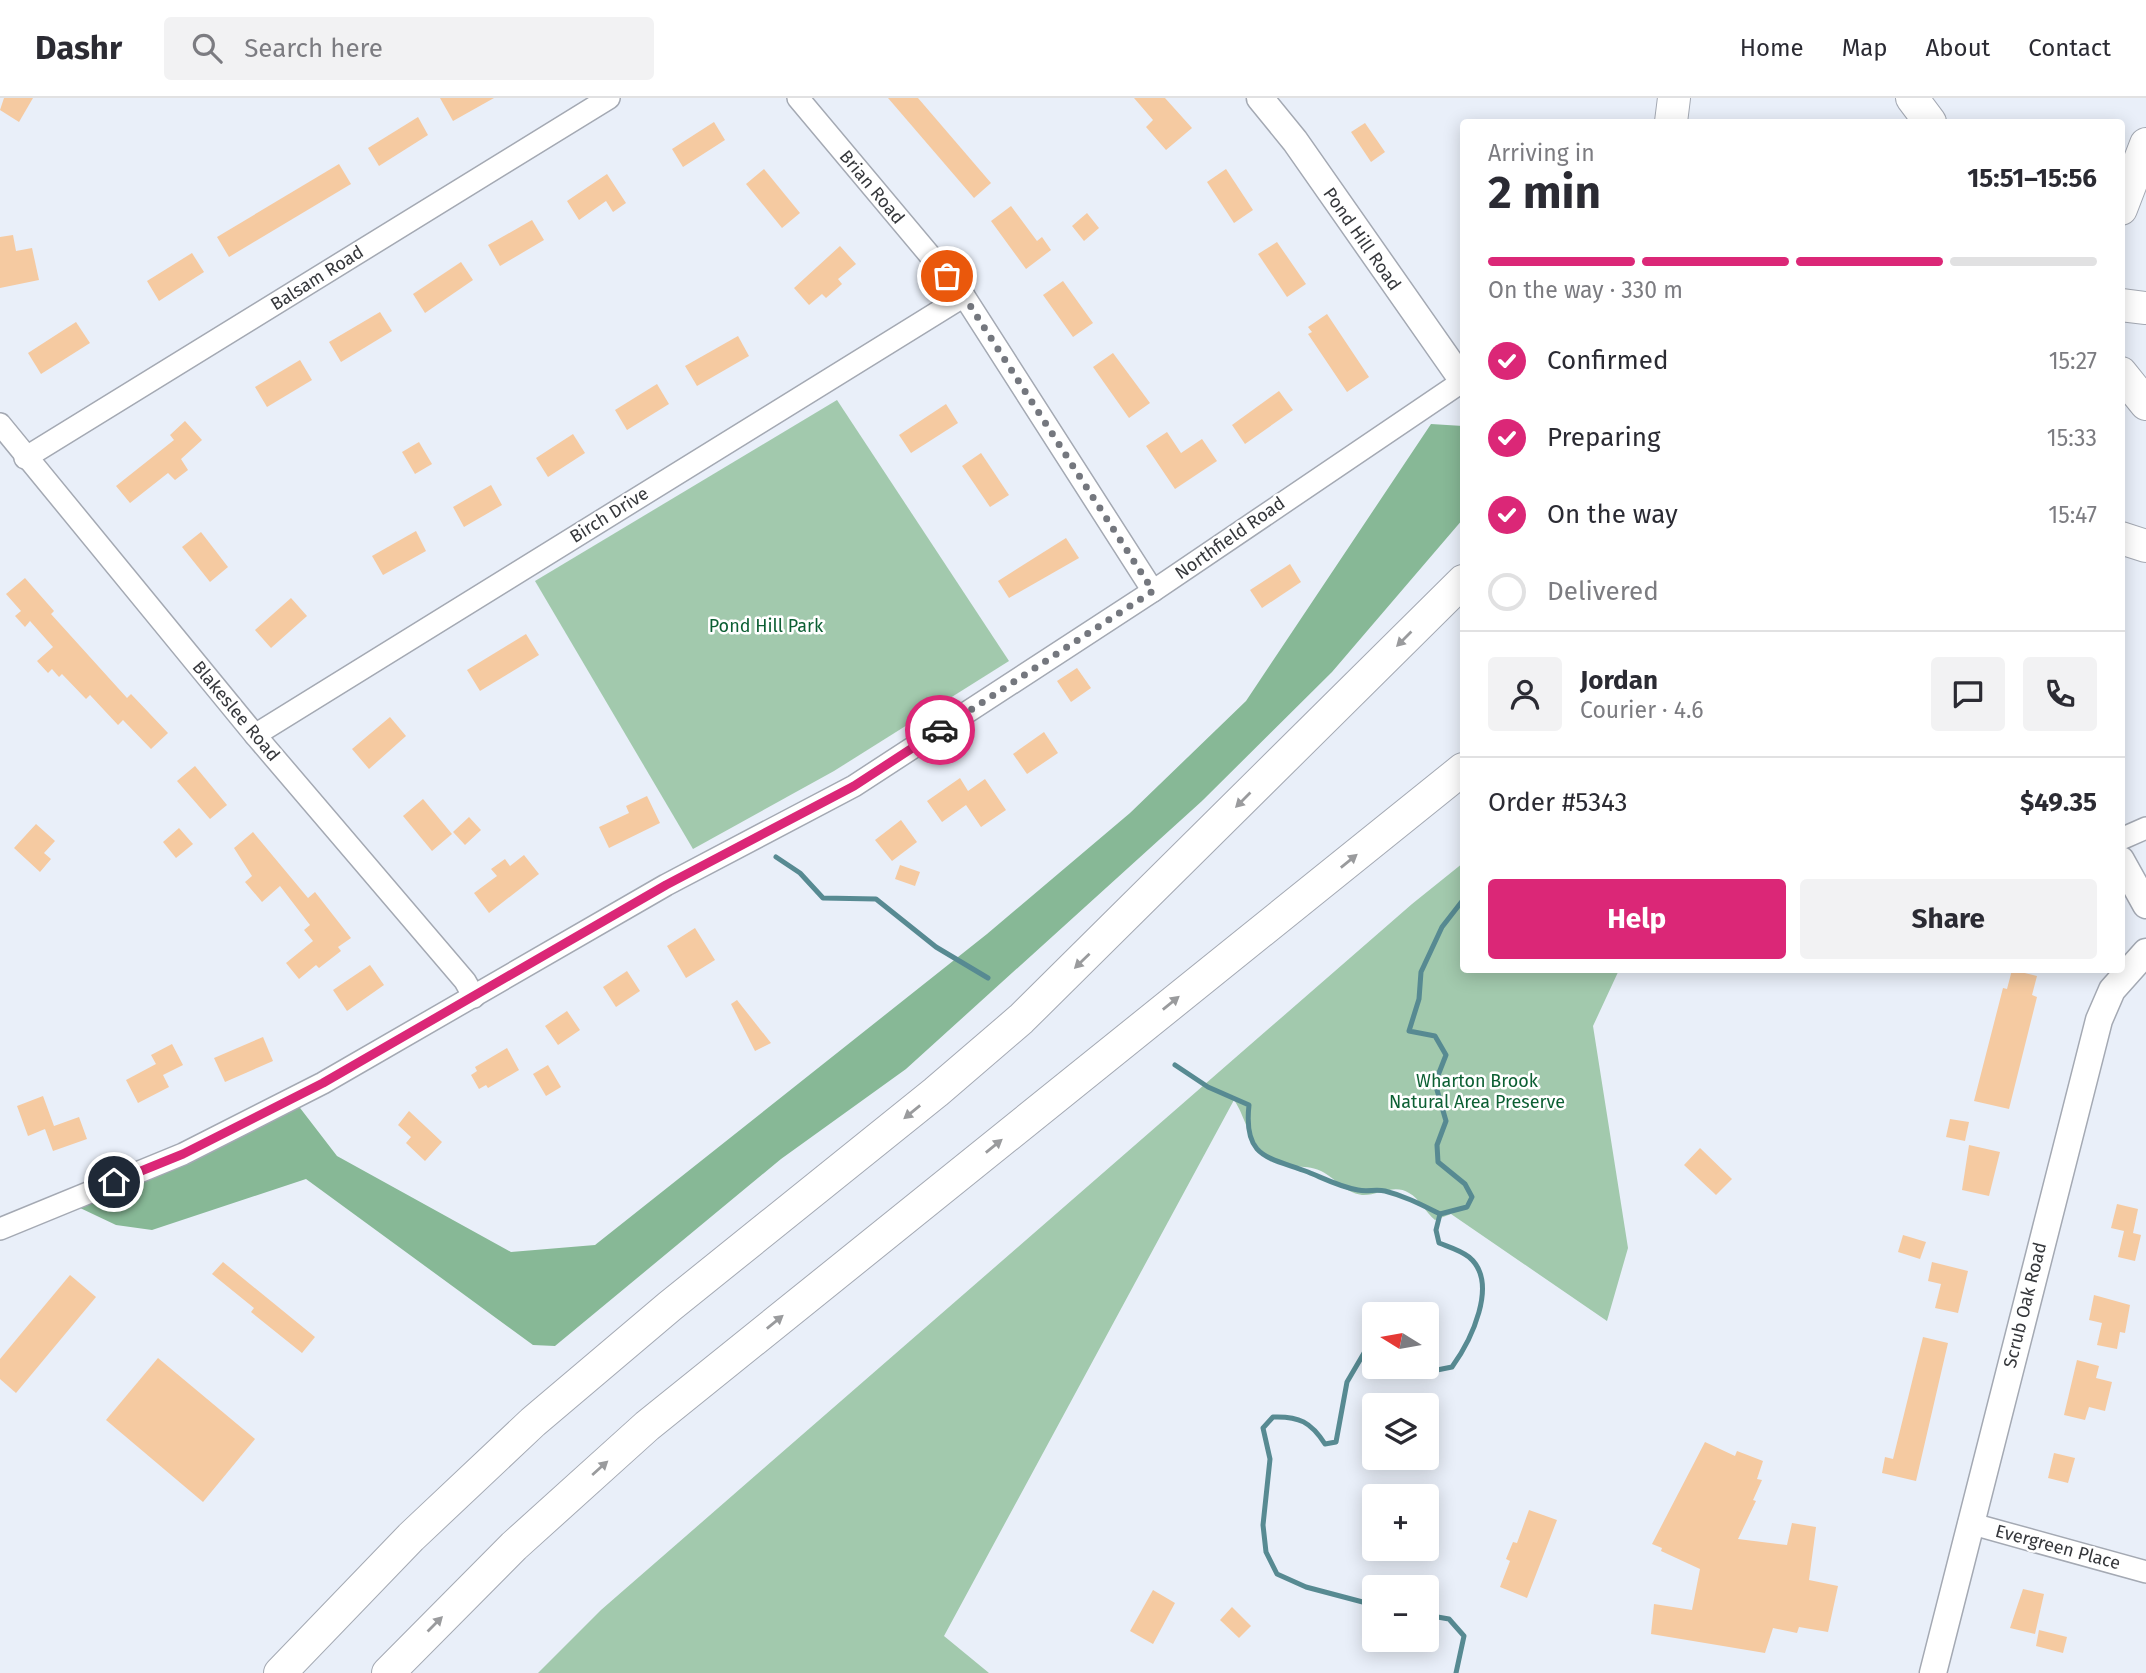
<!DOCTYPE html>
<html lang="en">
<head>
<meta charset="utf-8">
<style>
  :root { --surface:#fff; --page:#f2f2f3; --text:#2b2b33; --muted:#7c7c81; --line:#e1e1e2; --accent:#db2777 }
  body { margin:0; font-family:"Fira Sans",sans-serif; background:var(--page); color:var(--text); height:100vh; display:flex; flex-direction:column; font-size:26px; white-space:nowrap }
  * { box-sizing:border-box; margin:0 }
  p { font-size:23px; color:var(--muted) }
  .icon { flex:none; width:38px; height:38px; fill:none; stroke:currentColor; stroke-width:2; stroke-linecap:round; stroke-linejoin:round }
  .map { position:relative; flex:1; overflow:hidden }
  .drawer { position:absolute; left:1460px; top:21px; width:665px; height:854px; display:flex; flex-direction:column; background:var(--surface); border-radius:7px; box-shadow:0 4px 18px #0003 }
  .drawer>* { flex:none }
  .needle { width:46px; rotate:281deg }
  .buttons { position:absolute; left:1362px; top:1204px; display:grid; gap:14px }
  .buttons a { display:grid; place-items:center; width:77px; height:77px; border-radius:7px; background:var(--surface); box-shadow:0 4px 18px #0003; font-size:35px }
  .pin { position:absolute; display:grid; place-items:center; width:60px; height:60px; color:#fff; margin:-30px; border:4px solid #fff; border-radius:50%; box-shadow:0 2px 7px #0007 }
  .courier { position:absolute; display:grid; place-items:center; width:70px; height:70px; margin:-35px; border:5px solid #db2777; border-radius:50%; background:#fff; color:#222; box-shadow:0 2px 9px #0007 }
  .summary em { font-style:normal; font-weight:700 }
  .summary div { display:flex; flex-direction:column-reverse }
  .summary { display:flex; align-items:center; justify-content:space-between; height:119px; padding:0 28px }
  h1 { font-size:46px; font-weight:700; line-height:52px }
  .bar { display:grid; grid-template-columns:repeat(4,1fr); gap:10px 7px; align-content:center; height:84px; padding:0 28px }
  .bar i { height:9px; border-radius:5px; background:var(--line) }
  .bar .active { background:var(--accent) }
  .bar p { grid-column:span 4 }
  .line { display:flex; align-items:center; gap:18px; padding:0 28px; border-top:2px solid var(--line) }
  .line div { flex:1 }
  .round { display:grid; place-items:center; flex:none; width:74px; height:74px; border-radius:7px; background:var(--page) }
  ol { padding:0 28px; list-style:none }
  li { display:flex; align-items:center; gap:21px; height:77px }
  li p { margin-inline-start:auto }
  li .icon { padding:7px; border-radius:50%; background:var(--accent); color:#fff; stroke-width:4 }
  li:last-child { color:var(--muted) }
  li i { width:38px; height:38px; border:4px solid var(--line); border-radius:50% }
  .button { display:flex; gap:14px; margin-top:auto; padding:14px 28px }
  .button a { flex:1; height:80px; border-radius:7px; background:var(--accent); color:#fff; font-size:28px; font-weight:700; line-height:80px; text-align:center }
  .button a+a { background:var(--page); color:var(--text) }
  header { display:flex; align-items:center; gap:42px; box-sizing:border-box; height:98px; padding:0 35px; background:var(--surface); border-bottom:2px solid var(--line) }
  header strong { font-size:33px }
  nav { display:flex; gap:38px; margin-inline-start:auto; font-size:24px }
  .search { width:490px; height:63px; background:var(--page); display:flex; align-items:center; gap:18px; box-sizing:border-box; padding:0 24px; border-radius:7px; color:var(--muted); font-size:26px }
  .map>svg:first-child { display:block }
  .green { fill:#a2c9ad }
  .forest { fill:#87b896 }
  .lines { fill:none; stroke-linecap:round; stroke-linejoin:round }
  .stream { stroke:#578a92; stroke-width:5 }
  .building { fill:#f5caa1 }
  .minor-casing { stroke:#a4a9b3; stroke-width:24 }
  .major-casing { stroke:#a4a9b3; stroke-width:29 }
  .highway-casing { stroke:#a4a9b3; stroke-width:34 }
  .minor { stroke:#fff; stroke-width:21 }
  .major { stroke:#fff; stroke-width:26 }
  .highway { stroke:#fff; stroke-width:32 }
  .oneway { fill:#9a9b9d }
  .done { stroke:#74777e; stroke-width:7; stroke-dasharray:0 12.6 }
  .route { stroke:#db2777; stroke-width:9 }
  .labels { text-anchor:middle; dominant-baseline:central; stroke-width:5; stroke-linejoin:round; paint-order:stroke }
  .street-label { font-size:18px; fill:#35373b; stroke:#fff }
  .park-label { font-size:18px; fill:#0c5f33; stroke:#fff }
</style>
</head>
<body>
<header>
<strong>Dashr</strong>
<div class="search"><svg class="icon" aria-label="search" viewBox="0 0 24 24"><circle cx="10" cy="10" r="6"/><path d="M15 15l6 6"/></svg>Search here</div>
<nav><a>Home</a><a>Map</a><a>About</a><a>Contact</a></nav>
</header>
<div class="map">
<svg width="2146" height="1575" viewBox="0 0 2146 1575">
  <rect width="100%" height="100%" fill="#e9eff9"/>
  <g class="green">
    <polygon points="837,302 1009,563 834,673 693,751 535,483"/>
    <path d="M1463,765V872H1619L1593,928L1628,1150L1607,1223L1451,1116L1435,1122C1426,1115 1419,1100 1409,1095C1394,1085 1377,1098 1362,1097C1343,1094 1337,1081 1321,1073C1299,1063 1288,1078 1262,1053C1247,1038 1245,1018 1234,1002L944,1538L989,1575H538L601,1512L1412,806Z"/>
  </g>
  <polygon class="forest" points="1431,326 1463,328 1463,421 1332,574 1202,703 906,971 781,1061 555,1248 533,1247 306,1081 152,1132 116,1127 78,1109 297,1006 337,1058 511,1154 595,1147 987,836 1130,715 1246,603"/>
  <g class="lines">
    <g class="stream">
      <polyline points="776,759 800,775 823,800 876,801 936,849 988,880"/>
      <path d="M1175,967L1208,989L1249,1007C1243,1061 1269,1059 1308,1074C1325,1081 1340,1089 1358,1092C1367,1094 1376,1091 1385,1093C1405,1098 1422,1107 1440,1116"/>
      <path d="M1374,1238L1347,1284L1336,1344L1325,1346C1311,1324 1299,1318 1273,1319L1263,1330L1270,1361L1263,1427L1266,1454L1277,1476L1306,1489L1374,1507"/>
      <path d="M1405,1269L1427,1274L1452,1269C1470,1244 1500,1185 1469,1159C1460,1152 1449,1149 1439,1145L1436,1132L1440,1116L1467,1109L1472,1099L1465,1086L1438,1064L1437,1047L1446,1023L1435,985L1446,957L1435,938L1409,933L1419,901L1421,874L1442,829L1463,802"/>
      <polyline points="1426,1517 1449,1521 1464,1538 1456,1575"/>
    </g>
  </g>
  <g class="building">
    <polygon points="4,0 33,0 19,24 0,12"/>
    <polygon points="440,0 494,0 453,23"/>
    <polygon points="888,0 918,0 991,85 974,100"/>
    <polygon points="1134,0 1165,0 1192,30 1166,52 1146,29 1153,22"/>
    <polygon points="418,19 428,37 379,68 368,50"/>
    <polygon points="714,24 725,42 683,69 672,51"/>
    <polygon points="1365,25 1385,54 1371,64 1351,34"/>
    <polygon points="339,66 351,86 229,159 217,139"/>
    <polygon points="764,71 800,115 782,130 746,86"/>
    <polygon points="1226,71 1253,112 1234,125 1207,84"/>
    <polygon points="607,76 626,105 613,114 606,103 579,122 567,103"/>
    <polygon points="1011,108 1037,143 1042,139 1051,152 1026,171 991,123"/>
    <polygon points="1087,115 1099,130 1084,143 1072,128"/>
    <polygon points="532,122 544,142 500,168 488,147"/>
    <polygon points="13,137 16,153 32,150 39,182 0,190 0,139"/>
    <polygon points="1277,144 1306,186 1287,199 1258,156"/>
    <polygon points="840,148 856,166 838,181 842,186 826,200 822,196 809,207 794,190"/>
    <polygon points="192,155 204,174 159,203 147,183"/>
    <polygon points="461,164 473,182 425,215 413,196"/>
    <polygon points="1063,183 1093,225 1073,239 1043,197"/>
    <polygon points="380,214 392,233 341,264 329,244"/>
    <polygon points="1327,216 1369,279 1347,294 1308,236 1312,234 1308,229"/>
    <polygon points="76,224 90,245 41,276 28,255"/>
    <polygon points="738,238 749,258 697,288 685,268"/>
    <polygon points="1113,255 1150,305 1129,320 1093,269"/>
    <polygon points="300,262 312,282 267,309 255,289"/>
    <polygon points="657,286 669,306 627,332 615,312"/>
    <polygon points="1279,293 1293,312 1245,346 1232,327"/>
    <polygon points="946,306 958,325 911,355 899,337"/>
    <polygon points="185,323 202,342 181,361 188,372 175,382 168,375 130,405 116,388 174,342 170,337"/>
    <polygon points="1167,334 1181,355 1202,341 1217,363 1175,391 1146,348"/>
    <polygon points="573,336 585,355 548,379 536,360"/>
    <polygon points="419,344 432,366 415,376 402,354"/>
    <polygon points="981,355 1009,397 990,409 962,368"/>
    <polygon points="491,387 502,407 464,429 453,409"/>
    <polygon points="416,433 426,453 383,477 372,458"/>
    <polygon points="201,434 228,469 210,484 182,449"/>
    <polygon points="1066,440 1079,460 1009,500 998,483"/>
    <polygon points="1290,466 1301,484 1262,510 1250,492"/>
    <polygon points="25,480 54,513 51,516 127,600 131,596 168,635 151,651 123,622 118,627 90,597 86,601 62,576 59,579 52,571 48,575 37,563 53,549 30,523 25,529 15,518 21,513 6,496"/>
    <polygon points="291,500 307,518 271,550 255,532"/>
    <polygon points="526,536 539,557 480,593 467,572"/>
    <polygon points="1077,570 1091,590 1071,604 1057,583"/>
    <polygon points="390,619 406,638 369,671 352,651"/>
    <polygon points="1044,634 1058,655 1027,676 1013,656"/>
    <polygon points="195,668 227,707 210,721 177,683"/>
    <polygon points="960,680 968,693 985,681 1006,712 981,729 966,707 942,724 927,703"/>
    <polygon points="647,698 660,725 609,750 599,729 629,715 626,708"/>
    <polygon points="423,701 452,736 432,753 403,718"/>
    <polygon points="469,719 481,732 465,747 453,734"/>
    <polygon points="901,722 917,744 892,763 875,742"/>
    <polygon points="36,726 55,743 44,755 51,761 40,774 14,750"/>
    <polygon points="179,730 193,746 176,760 163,744"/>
    <polygon points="253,734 308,800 315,794 351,840 338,849 341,853 319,870 316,867 299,881 286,865 313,843 304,832 310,827 280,788 262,804 245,784 252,778 234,750"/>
    <polygon points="524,757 539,776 489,815 474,795 497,778 491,771 505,761 510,768"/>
    <polygon points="900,767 920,774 915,788 895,781"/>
    <polygon points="695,830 715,862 686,880 667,848"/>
    <polygon points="370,867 384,887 347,913 333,892"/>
    <polygon points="2012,872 2037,878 2032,897 2037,899 2009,1011 1974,1003 2003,890 2007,891"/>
    <polygon points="627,873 640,893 616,909 603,889"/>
    <polygon points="737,902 771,945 755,953 731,906"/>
    <polygon points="567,913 580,932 558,947 545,928"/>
    <polygon points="263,939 273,963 225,984 214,960"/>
    <polygon points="172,946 183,967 163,977 169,989 138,1005 126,982 156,966 151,957"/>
    <polygon points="507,950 519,972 488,990 486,987 479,991 471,977 477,973 475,969"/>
    <polygon points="548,967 561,989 546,998 533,976"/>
    <polygon points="43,998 54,1028 79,1019 87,1041 53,1053 45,1031 28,1038 17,1008"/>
    <polygon points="409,1013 442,1044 425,1063 406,1045 411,1039 398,1027"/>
    <polygon points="1950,1021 1969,1024 1965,1043 1946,1039"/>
    <polygon points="1969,1047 2000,1054 1989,1098 1962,1092"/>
    <polygon points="1700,1050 1732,1081 1716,1097 1684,1067"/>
    <polygon points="2117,1106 2138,1111 2133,1135 2141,1137 2135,1163 2118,1159 2124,1133 2111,1130"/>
    <polygon points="1903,1137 1926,1144 1920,1161 1898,1154"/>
    <polygon points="223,1164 315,1239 302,1255 251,1214 254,1210 212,1176"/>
    <polygon points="1932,1164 1968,1173 1958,1215 1935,1210 1941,1186 1928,1183"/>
    <polygon points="70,1177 96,1199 16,1295 0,1281 0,1261"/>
    <polygon points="2094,1197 2130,1207 2125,1235 2120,1234 2117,1251 2097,1247 2102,1225 2089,1222"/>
    <polygon points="1923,1239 1948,1245 1916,1383 1882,1375 1885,1359 1893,1361"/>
    <polygon points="158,1260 255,1341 203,1404 106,1322"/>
    <polygon points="2077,1262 2099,1268 2096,1280 2112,1284 2105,1313 2089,1309 2085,1322 2064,1317"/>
    <polygon points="1705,1344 1735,1358 1737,1353 1763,1363 1757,1381 1762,1382 1753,1402 1756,1403 1738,1441 1787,1447 1792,1425 1816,1429 1809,1482 1838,1488 1828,1534 1799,1529 1797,1535 1773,1530 1765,1555 1651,1536 1654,1506 1692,1512 1700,1471 1661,1453 1662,1450 1652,1446"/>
    <polygon points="2054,1355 2075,1360 2068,1385 2048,1380"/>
    <polygon points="1529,1412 1557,1422 1527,1500 1500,1489 1510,1463 1506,1461 1513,1444 1517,1445"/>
    <polygon points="2023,1491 2044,1496 2035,1536 2010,1530"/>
    <polygon points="1153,1492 1175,1505 1153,1546 1130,1533"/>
    <polygon points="1232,1509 1251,1528 1239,1540 1220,1522"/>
    <polygon points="2039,1532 2067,1539 2063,1555 2036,1548"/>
  </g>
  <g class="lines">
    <g class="minor-casing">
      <g id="minor">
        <polyline points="798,0 964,198 1153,493"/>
        <polyline points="0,326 255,637 465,883 474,899"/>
        <polyline points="25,360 609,0"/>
        <polyline points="255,637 964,198"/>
        <polyline points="2121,741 2146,730"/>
        <polyline points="0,1131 183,1056 323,985 666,787 854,688 1153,493 1463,283"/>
        <polyline points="1969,1425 2146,1474"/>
      </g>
    </g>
    <g class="major-casing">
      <g id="major">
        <polyline points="1260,0 1295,43 1463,283"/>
        <polyline points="2121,762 2146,807"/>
        <polyline points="1933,1575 2099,922 2112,892 2146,854"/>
      </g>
    </g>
    <g class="highway-casing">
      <g id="highway">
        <polyline points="1912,0 1930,24"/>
        <polyline points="1671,24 1674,0"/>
        <polyline points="2121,111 2146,46"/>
        <polyline points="2121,207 2146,210"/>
        <polyline points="2121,275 2146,306"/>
        <polyline points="2121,440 2146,448"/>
        <polyline points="280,1575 411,1439 533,1324 670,1208 936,994 1021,921 1463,483"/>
        <polyline points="388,1575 514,1448 647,1328 1463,671"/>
      </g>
    </g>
    <use href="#minor" class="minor"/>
    <use href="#major" class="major"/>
    <use href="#highway" class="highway"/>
  </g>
  <defs><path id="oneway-solid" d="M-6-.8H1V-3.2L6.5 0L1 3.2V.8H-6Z" transform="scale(1.75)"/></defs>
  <g class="oneway">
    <use href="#oneway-solid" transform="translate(1404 541) rotate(135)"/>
    <use href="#oneway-solid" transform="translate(1243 702) rotate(135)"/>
    <use href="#oneway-solid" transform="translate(1349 763) rotate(-39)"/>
    <use href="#oneway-solid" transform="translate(1082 863) rotate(136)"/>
    <use href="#oneway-solid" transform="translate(1171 905) rotate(-39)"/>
    <use href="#oneway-solid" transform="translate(912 1014) rotate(141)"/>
    <use href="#oneway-solid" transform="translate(994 1048) rotate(-39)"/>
    <use href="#oneway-solid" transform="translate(775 1224) rotate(-39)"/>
    <use href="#oneway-solid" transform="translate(600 1370) rotate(-42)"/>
    <use href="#oneway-solid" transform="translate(435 1526) rotate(-45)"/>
  </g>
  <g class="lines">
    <polyline class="done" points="940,632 1153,493 964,198 947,178"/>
    <polyline class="route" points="114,1084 183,1056 323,985 666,787 854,688 940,632"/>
  </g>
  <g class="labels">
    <g class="street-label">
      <text transform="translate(872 89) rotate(50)">Brian Road</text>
      <text transform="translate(1362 141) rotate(55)">Pond Hill Road</text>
      <text transform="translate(317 180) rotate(-32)">Balsam Road</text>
      <text transform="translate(609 417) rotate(-32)">Birch Drive</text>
      <text transform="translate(1230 440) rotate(-35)">Northfield Road</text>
      <text transform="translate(236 613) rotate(50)">Blakeslee Road</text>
      <text transform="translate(2025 1207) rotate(-76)">Scrub Oak Road</text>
      <text transform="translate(2058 1449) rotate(15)">Evergreen Place</text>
    </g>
    <g class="park-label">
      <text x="766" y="528">Pond Hill Park</text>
      <text x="1477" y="983">Wharton Brook<tspan x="1477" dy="21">Natural Area Preserve</tspan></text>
    </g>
  </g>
</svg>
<div class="buttons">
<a><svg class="needle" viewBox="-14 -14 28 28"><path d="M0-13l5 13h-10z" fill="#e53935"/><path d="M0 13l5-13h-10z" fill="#7c7c81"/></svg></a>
<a><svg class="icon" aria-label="layers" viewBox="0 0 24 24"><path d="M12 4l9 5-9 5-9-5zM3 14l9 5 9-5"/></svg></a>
<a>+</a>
<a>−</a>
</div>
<div class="pin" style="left:947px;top:178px;background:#ea580c"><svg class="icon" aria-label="bag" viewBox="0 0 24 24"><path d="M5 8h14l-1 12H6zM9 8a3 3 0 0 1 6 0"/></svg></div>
<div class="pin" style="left:114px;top:1084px;background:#1f2937"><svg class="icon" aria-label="home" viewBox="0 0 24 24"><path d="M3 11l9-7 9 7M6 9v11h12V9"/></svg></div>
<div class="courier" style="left:940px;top:632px"><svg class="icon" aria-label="car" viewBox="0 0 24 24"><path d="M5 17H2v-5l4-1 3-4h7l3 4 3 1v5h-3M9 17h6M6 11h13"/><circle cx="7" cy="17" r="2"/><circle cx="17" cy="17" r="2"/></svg></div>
<section class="drawer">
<div class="summary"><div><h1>2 min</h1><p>Arriving in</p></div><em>15:51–15:56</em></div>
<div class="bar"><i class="active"></i><i class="active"></i><i class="active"></i><i></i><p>On the way · 330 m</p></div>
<ol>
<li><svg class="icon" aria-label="check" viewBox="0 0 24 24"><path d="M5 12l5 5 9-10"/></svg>Confirmed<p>15:27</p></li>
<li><svg class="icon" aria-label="check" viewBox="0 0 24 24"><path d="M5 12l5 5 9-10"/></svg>Preparing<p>15:33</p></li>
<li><svg class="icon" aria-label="check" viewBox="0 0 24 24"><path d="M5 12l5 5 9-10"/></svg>On the way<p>15:47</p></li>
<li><i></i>Delivered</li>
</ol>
<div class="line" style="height:126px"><a class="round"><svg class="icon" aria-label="person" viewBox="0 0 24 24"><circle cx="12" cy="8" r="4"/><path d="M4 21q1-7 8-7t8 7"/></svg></a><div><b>Jordan</b><p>Courier · 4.6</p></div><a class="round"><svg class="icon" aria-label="chat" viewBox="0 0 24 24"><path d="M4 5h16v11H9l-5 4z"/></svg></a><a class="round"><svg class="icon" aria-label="phone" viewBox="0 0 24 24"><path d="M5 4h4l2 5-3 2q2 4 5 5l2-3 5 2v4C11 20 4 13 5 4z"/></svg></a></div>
<div class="line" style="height:91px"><div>Order #5343</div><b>$49.35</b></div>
<div class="button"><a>Help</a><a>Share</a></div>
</section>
</div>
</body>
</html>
